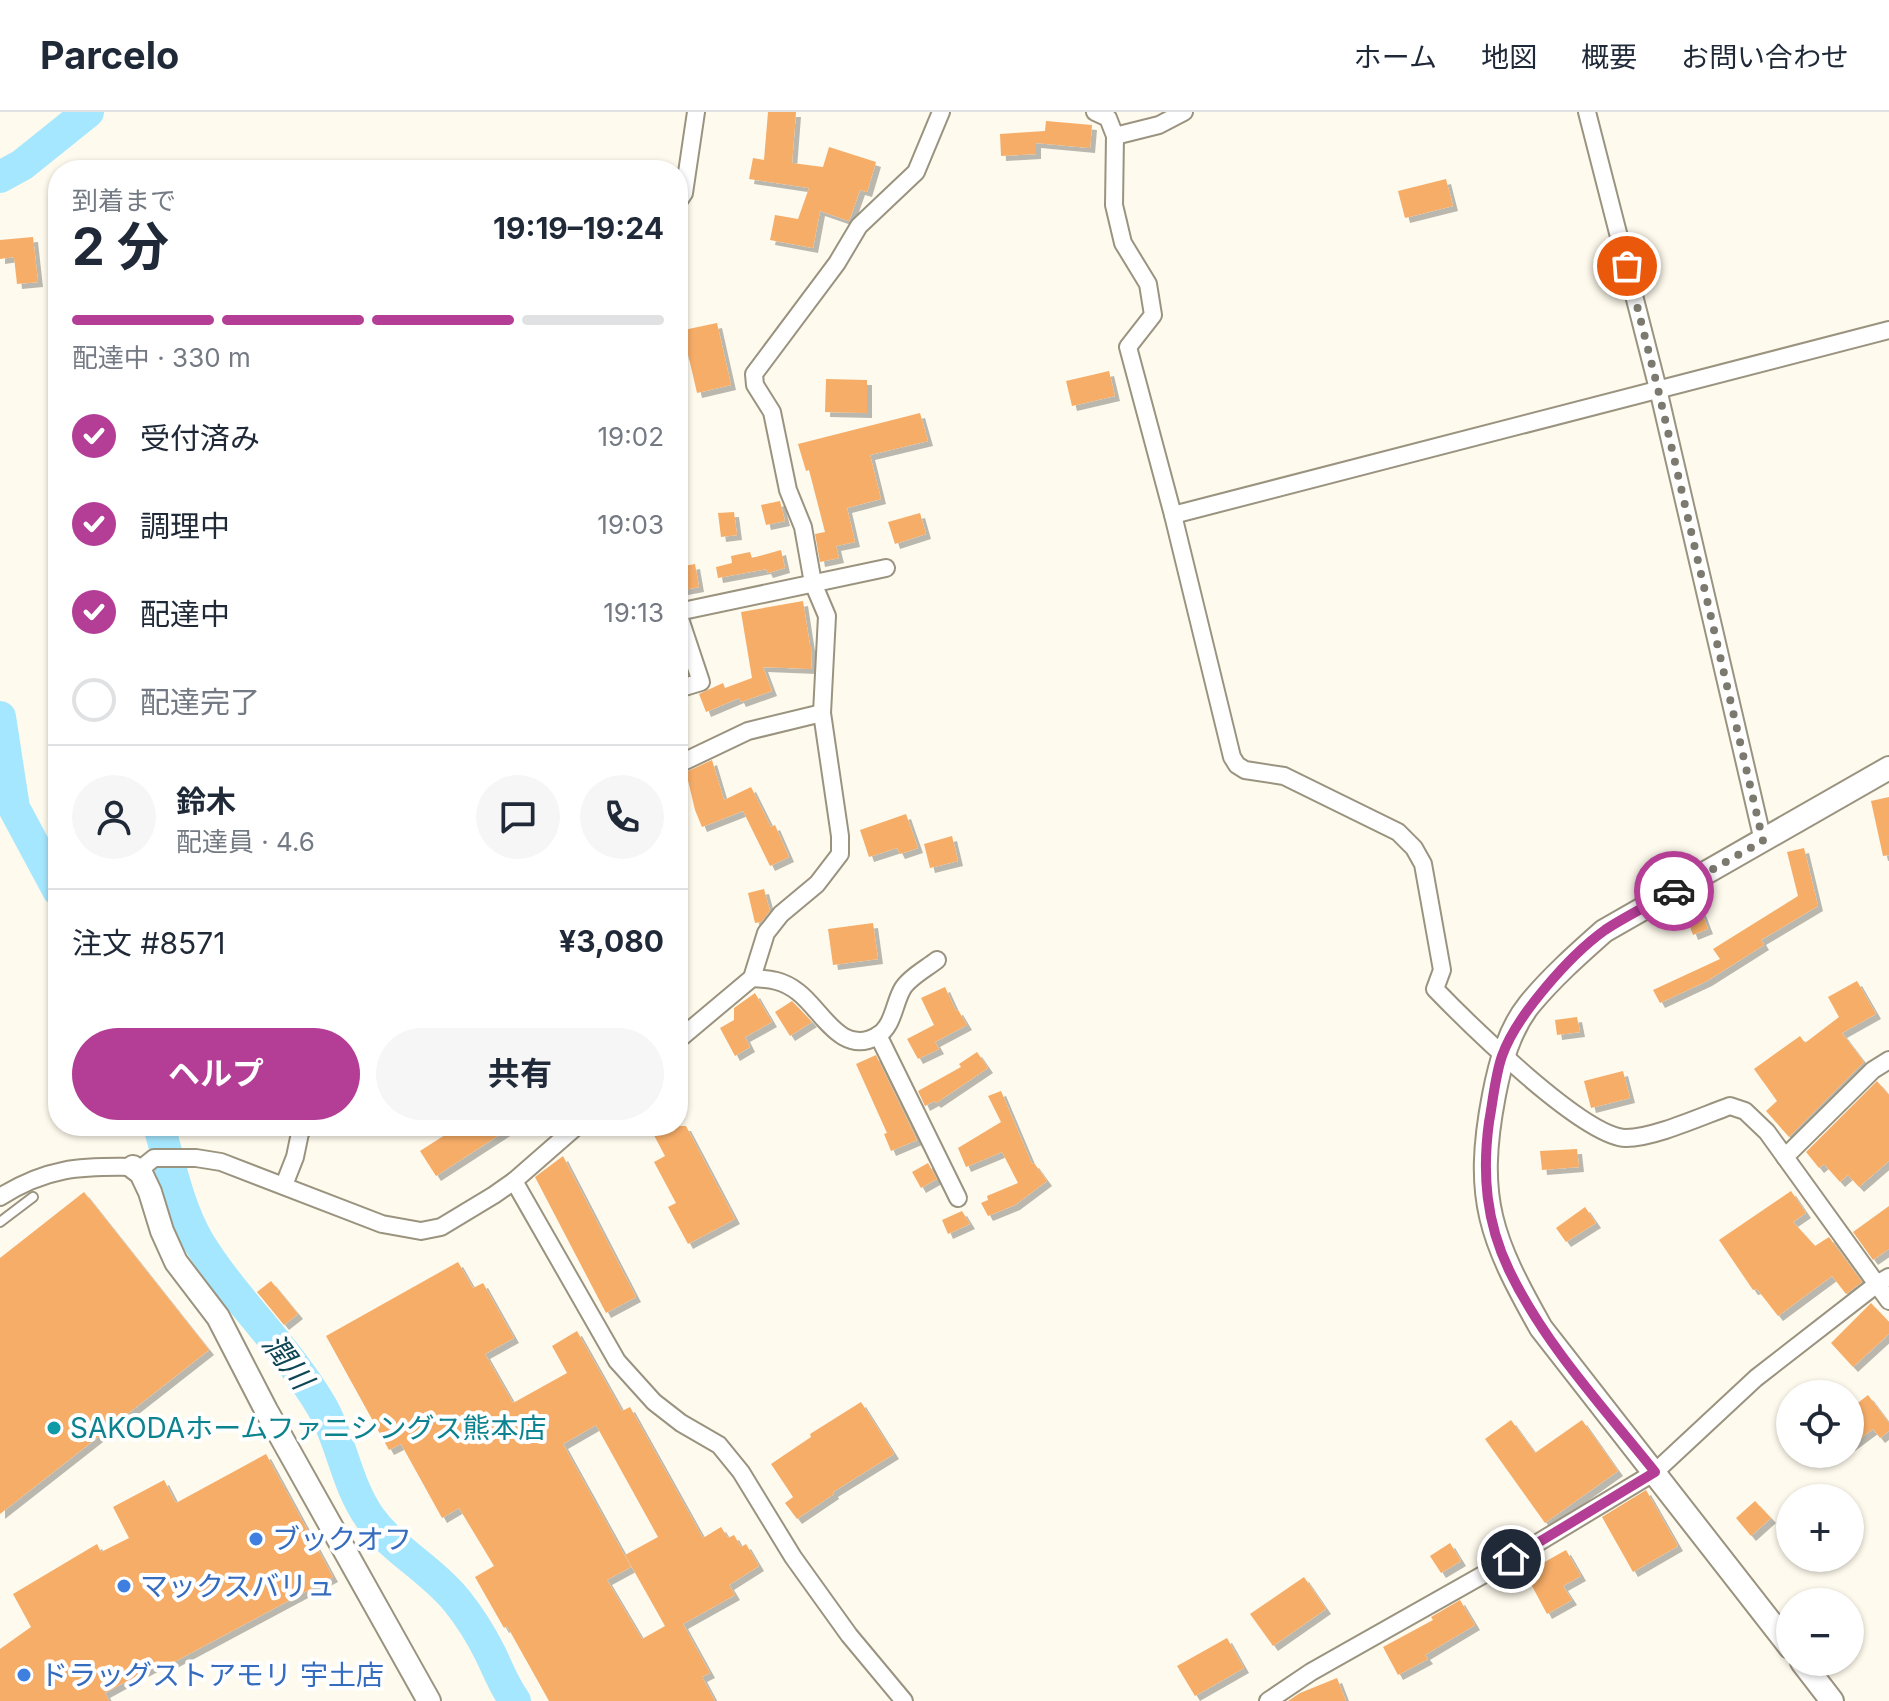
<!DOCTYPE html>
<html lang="ja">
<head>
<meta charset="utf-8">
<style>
  :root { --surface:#fff; --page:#f6f6f7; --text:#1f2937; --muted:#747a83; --line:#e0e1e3; --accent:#b43e95 }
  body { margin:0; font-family:Inter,"Noto Sans JP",sans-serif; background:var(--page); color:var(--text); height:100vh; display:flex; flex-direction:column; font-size:30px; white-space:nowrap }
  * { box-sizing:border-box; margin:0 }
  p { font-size:26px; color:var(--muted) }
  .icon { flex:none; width:44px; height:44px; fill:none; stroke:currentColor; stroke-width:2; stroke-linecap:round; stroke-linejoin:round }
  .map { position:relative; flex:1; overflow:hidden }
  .details { position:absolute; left:48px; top:48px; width:640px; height:976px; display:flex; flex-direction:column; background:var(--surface); border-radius:32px; box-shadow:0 2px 6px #0004 }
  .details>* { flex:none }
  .controls { position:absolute; left:1776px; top:1268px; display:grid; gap:16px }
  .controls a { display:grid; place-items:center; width:88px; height:88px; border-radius:50%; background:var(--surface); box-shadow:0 2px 6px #0004; font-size:40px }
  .pin { position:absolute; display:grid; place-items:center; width:68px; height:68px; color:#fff; margin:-34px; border:4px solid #fff; border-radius:50%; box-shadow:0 2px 8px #0007 }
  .courier { position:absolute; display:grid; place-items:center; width:80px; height:80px; margin:-40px; border:6px solid #b43e95; border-radius:50%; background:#fff; color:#222; box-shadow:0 2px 10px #0007 }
  .head em { font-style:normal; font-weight:700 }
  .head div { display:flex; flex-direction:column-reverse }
  .head { display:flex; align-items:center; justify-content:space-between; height:136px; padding:0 24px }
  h1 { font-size:52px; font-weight:700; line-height:60px }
  .bar { display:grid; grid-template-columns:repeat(4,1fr); gap:12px 8px; align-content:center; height:96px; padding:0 24px }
  .bar i { height:10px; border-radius:6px; background:var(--line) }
  .bar .current { background:var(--accent) }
  .bar p { grid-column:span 4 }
  .line { display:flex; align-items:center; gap:20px; padding:0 24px; border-top:2px solid var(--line) }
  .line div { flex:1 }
  .round { display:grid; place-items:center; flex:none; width:84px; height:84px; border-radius:42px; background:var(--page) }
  ol { padding:0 24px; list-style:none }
  li { display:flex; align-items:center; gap:24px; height:88px }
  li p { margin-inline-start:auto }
  li .icon { padding:8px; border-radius:50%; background:var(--accent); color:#fff; stroke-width:4 }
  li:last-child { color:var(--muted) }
  li i { width:44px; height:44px; border:4px solid var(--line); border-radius:50% }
  .cta { display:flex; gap:16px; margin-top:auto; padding:16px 24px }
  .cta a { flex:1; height:92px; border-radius:48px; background:var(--accent); color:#fff; font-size:32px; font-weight:700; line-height:92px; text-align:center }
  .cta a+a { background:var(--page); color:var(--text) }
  header { display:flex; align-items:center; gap:48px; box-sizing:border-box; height:112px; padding:0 40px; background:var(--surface); border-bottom:2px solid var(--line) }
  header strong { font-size:38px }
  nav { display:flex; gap:44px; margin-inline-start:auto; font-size:28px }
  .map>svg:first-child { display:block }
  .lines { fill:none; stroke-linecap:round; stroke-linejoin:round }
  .river { stroke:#a5e7fe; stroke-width:32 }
  .building { fill:#f6ad68; fill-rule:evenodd; filter:url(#shadow) }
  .service-casing { stroke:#9a937f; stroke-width:12 }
  .minor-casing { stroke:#9a937f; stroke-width:20 }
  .tertiary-casing { stroke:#9a937f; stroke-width:26 }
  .service { stroke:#fff; stroke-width:8 }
  .minor { stroke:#fff; stroke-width:16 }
  .tertiary { stroke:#fff; stroke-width:22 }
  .done { stroke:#7c796f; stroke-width:8; stroke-dasharray:0 14.4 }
  .route { stroke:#b43e95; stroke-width:10 }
  .culture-dot { fill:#0f9aa8; stroke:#fff; stroke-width:3 }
  .shop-dot { fill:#3f7fe0; stroke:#fff; stroke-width:3 }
  .labels { text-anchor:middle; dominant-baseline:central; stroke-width:8; stroke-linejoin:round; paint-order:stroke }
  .culture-label { font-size:28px; fill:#0d838f; stroke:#fff; text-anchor:start }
  .shop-label { font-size:28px; fill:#366cbe; stroke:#fff; text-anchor:start }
  .water-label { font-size:30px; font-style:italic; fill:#104757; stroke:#fff }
</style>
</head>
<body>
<header>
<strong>Parcelo</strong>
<nav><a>ホーム</a><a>地図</a><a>概要</a><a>お問い合わせ</a></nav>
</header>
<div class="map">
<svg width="1889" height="1589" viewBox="0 0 1889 1589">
  <defs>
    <filter id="shadow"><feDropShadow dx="5" dy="5" stdDeviation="0" flood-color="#0004"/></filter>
  </defs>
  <rect width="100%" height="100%" fill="#fefaed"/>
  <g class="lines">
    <g class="river">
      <polyline points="0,65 22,53 88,0"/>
      <polyline points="0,605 14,696 58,778"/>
      <path d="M159,1014C170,1052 178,1094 198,1129C234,1188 287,1235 322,1295C342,1330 346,1372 370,1406C394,1439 431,1457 457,1489C469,1504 481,1523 490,1541C498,1557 504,1574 515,1589"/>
    </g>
  </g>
  <g class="building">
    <polygon points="768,0 796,0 792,51 823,55 829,35 876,50 867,80 860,78 849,109 820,99 813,136 770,128 775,103 798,107 809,76 749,67 753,46 764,48"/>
    <polygon points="1046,9 1092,13 1090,36 1036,31 1036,42 1001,44 1000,22 1045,19"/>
    <polygon points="1446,67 1453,94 1405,106 1398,79"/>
    <polygon points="33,125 38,170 17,172 14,145 0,147 0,128"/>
    <polygon points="717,211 731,273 697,281 688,242 684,243 679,219"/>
    <polygon points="1109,259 1115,284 1072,294 1066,269"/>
    <polygon points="826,267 867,268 867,301 825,300"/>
    <polygon points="920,301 928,329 870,343 881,387 847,396 855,430 836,434 839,446 820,450 815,422 825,420 809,358 806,359 798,332"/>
    <polygon points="780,389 785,409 766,413 761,393"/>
    <polygon points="734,400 737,423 721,425 718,401"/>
    <polygon points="920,401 926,422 895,432 888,410"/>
    <polygon points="781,438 785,456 768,461 766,457 718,466 716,455 732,451 731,444 750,440 752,446"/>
    <polygon points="695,452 699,475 678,479 678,455"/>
    <polygon points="803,489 810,534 812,534 811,557 763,555 772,579 741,590 739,586 706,600 699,582 723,571 725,576 752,566 741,500"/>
    <polygon points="712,648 724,688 751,675 771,715 775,713 789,745 770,754 743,699 702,715 695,698 686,660"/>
    <polygon points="1889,685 1889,743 1883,744 1871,689"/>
    <polygon points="906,702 918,736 900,742 897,736 869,745 860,718"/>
    <polygon points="952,724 958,749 930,756 924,732"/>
    <polygon points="1804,736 1818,794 1761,828 1764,833 1707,869 1660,891 1653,878 1720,847 1713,837 1798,784 1787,740"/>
    <polygon points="764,777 770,799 761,810 755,811 748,781"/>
    <polygon points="1698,791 1708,817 1693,823 1683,796"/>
    <polygon points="873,811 878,847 833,853 828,817"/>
    <polygon points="1857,869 1876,902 1842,921 1864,950 1789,1025 1766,999 1777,989 1754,957 1800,924 1805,931 1839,905 1828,885"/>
    <polygon points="945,875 956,899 958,898 967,913 935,930 939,937 918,947 907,927 934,913 921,886"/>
    <polygon points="755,881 772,910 745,925 750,935 735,944 720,916 734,908 734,896"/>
    <polygon points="792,889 812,910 790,924 775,900"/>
    <polygon points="1577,905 1580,920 1557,923 1555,908"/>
    <polygon points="977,940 988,956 936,991 934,989 925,994 918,979 961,955 959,952"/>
    <polygon points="876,943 917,1028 891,1039 884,1022 887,1021 856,952"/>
    <polygon points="1623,959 1630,986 1591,996 1584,969"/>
    <polygon points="1877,969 1889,983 1889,1049 1859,1075 1848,1063 1840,1070 1824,1052 1819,1056 1806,1040"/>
    <polygon points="1001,979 1032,1052 1034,1051 1047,1069 1015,1093 988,1104 981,1091 988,1088 987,1084 1018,1071 1002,1040 966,1055 958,1036 1001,1010 988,984"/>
    <polygon points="459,1014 513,1014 436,1064 420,1039"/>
    <polygon points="649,1014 686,1014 735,1107 688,1132 668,1095 676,1091 654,1050 665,1044"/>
    <polygon points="1577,1037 1579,1055 1542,1058 1540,1039"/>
    <polygon points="563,1044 636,1185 606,1201 535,1065"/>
    <polygon points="928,1051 937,1067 921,1076 912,1060"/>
    <polygon points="1791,1079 1806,1101 1793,1110 1815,1134 1829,1125 1862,1170 1846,1182 1832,1164 1778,1204 1757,1177 1753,1178 1719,1128"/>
    <polygon points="84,1080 209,1238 0,1402 0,1146"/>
    <polygon points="1889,1094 1889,1137 1873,1148 1853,1120"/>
    <polygon points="1585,1095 1596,1111 1566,1130 1556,1116"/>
    <polygon points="962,1099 970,1112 948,1122 942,1108"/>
    <path d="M458,1150L473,1176L483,1171L514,1226L485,1242L513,1291L567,1261L552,1234L577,1219L622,1299L630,1295L703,1426L721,1415L728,1426L734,1423L741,1435L746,1432L759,1454L729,1473L735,1483L683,1512L710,1561L702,1565L715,1589H549L507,1514L504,1516L475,1465L494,1454L459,1396L442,1406L401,1332L389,1338L326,1224ZM596,1313L658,1425L625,1443L665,1514L642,1527L607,1468L631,1455L563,1332Z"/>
    <polygon points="271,1169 298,1202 284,1213 257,1180"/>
    <polygon points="1871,1191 1889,1210 1889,1222 1853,1255 1831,1231"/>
    <polygon points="1868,1283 1889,1311 1889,1319 1880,1326 1873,1317 1850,1334 1850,1297"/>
    <polygon points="861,1290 894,1342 833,1380 834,1382 797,1407 785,1391 793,1385 771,1352 811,1325 810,1322"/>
    <polygon points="1511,1308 1535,1341 1582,1308 1618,1359 1545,1411 1485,1327"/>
    <polygon points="266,1342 333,1465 161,1557 158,1552 105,1581 109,1589 0,1589 0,1537 31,1515 13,1482 97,1432 101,1440 129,1426 113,1395 164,1368 176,1391"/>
    <polygon points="1646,1378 1678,1434 1633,1460 1602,1405"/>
    <polygon points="1755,1389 1771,1406 1751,1424 1736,1406"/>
    <polygon points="1450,1431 1461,1449 1441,1461 1430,1444"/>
    <polygon points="1566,1438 1581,1464 1563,1474 1572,1488 1547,1502 1525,1461"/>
    <polygon points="1304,1465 1326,1497 1273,1534 1250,1502"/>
    <polygon points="1460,1488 1475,1513 1425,1543 1428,1547 1398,1563 1383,1535 1433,1508 1431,1505"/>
    <polygon points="1227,1526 1244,1556 1195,1584 1177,1554"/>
    <polygon points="1337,1566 1346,1589 1288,1589 1300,1581"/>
  </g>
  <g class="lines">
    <g class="service-casing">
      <polyline id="service" points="0,1110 33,1085"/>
    </g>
    <g class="minor-casing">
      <g id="minor">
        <path d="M1095,0L1108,6L1115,24L1114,93L1123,131L1148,172L1153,203L1128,235L1173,403L1232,645L1237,653L1245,658L1284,664L1398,720L1414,736L1423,752L1442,858L1435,877C1467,910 1583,1025 1626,1026C1654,1026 1702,1004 1730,994L1745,999L1767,1020L1889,1189"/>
        <polyline points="1587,0 1658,277 1763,729"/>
        <polyline points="1115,24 1159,13 1184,0"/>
        <polyline points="678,90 684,81 696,0"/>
        <polyline points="1173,403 1889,218"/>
        <polyline points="678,500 886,456"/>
        <polyline points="678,501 701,570 678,577"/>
        <polyline points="678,647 683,650 748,619 822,601"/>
        <path d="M752,866C770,867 783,868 798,880C821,897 841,945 877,924C894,914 894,890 903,876C910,865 927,856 937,848"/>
        <polyline points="878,923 958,1086"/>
        <polyline points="678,928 752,866 766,821 781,802 817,772 840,742 840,724 822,601 827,504 813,471 803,415 788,378 772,300 755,273 754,262 837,151 859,114 916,60 941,0"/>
        <polyline points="1785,1045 1873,958 1889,948"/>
        <polyline points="138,1059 154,1046 196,1046 221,1050 382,1112 421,1119 441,1115 494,1083 514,1069 577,1014"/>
        <polyline points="514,1069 617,1249 654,1290 681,1311 719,1333 741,1360 793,1445 849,1523 904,1589"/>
        <polyline points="284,1073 295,1045 300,1021 305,1014"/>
        <path d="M0,1085C46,1056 79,1054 133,1055"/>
        <polyline points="1268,1589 1311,1560 1511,1447 1655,1360 1756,1266 1877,1172 1889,1165"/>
      </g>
    </g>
    <g class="tertiary-casing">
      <g id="tertiary">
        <polyline points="133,1055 141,1061 150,1080 162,1119 176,1150 218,1205 266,1298 429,1589"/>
        <path d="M1790,1535L1541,1216C1491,1127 1474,1087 1494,983C1500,952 1509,918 1529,893C1551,866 1578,842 1604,819L1889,656"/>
        <polyline points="1802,1550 1832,1589"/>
      </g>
    </g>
    <use href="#service" class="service"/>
    <use href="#minor" class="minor"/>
    <use href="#tertiary" class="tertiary"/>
  </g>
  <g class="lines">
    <polyline class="done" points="1627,154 1658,277 1763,729 1674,779"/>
    <path class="route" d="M1511,1447L1655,1360C1604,1296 1545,1233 1509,1158C1486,1110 1482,1062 1489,1010C1493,989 1495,964 1502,944C1516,904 1570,843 1605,818C1626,804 1651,792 1674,779"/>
  </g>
  <circle class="culture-dot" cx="54" cy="1316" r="8"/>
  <g class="shop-dot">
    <circle cx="256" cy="1427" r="8"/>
    <circle cx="124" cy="1474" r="8"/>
    <circle cx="24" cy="1563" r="8"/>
  </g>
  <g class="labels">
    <g class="culture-label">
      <text x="70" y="1316">SAKODAホームファニシングス熊本店</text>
    </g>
    <g class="shop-label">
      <text x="272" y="1427">ブックオフ</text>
      <text x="140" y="1474">マックスバリュ</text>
      <text x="40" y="1563">ドラッグストアモリ 宇土店</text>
    </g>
    <g class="water-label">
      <text transform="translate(288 1249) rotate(53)">潤川</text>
    </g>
  </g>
</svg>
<div class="controls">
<a><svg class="icon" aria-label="locate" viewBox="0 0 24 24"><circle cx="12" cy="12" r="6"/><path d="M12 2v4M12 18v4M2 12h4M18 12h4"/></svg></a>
<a>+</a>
<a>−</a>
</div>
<div class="pin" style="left:1627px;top:154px;background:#ea580c"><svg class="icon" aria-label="bag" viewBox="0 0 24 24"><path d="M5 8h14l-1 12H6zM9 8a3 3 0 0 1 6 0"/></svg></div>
<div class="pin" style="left:1511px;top:1447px;background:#1f2937"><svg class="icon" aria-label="home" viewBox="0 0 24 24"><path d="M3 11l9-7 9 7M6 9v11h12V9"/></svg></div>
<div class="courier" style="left:1674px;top:779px"><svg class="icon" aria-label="car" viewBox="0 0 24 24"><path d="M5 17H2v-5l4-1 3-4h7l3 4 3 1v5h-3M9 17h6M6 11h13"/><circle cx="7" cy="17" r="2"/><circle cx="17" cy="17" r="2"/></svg></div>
<section class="details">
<div class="head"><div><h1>2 分</h1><p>到着まで</p></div><em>19:19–19:24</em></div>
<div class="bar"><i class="current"></i><i class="current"></i><i class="current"></i><i></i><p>配達中 · 330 m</p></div>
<ol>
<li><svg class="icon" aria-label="check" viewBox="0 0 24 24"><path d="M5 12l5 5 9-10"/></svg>受付済み<p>19:02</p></li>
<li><svg class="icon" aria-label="check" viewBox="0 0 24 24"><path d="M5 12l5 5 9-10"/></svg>調理中<p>19:03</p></li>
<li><svg class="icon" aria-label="check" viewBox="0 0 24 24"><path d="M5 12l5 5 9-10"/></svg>配達中<p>19:13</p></li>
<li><i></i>配達完了</li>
</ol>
<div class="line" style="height:144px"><a class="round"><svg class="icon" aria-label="person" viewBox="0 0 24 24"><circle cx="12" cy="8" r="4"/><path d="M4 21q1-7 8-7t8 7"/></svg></a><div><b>鈴木</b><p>配達員 · 4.6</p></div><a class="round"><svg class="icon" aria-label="chat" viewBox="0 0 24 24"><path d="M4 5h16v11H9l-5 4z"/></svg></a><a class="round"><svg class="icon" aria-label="phone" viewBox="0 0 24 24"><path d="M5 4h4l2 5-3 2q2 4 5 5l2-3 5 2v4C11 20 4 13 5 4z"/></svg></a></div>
<div class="line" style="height:104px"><div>注文 #8571</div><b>¥3,080</b></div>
<div class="cta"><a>ヘルプ</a><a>共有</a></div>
</section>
</div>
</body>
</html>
